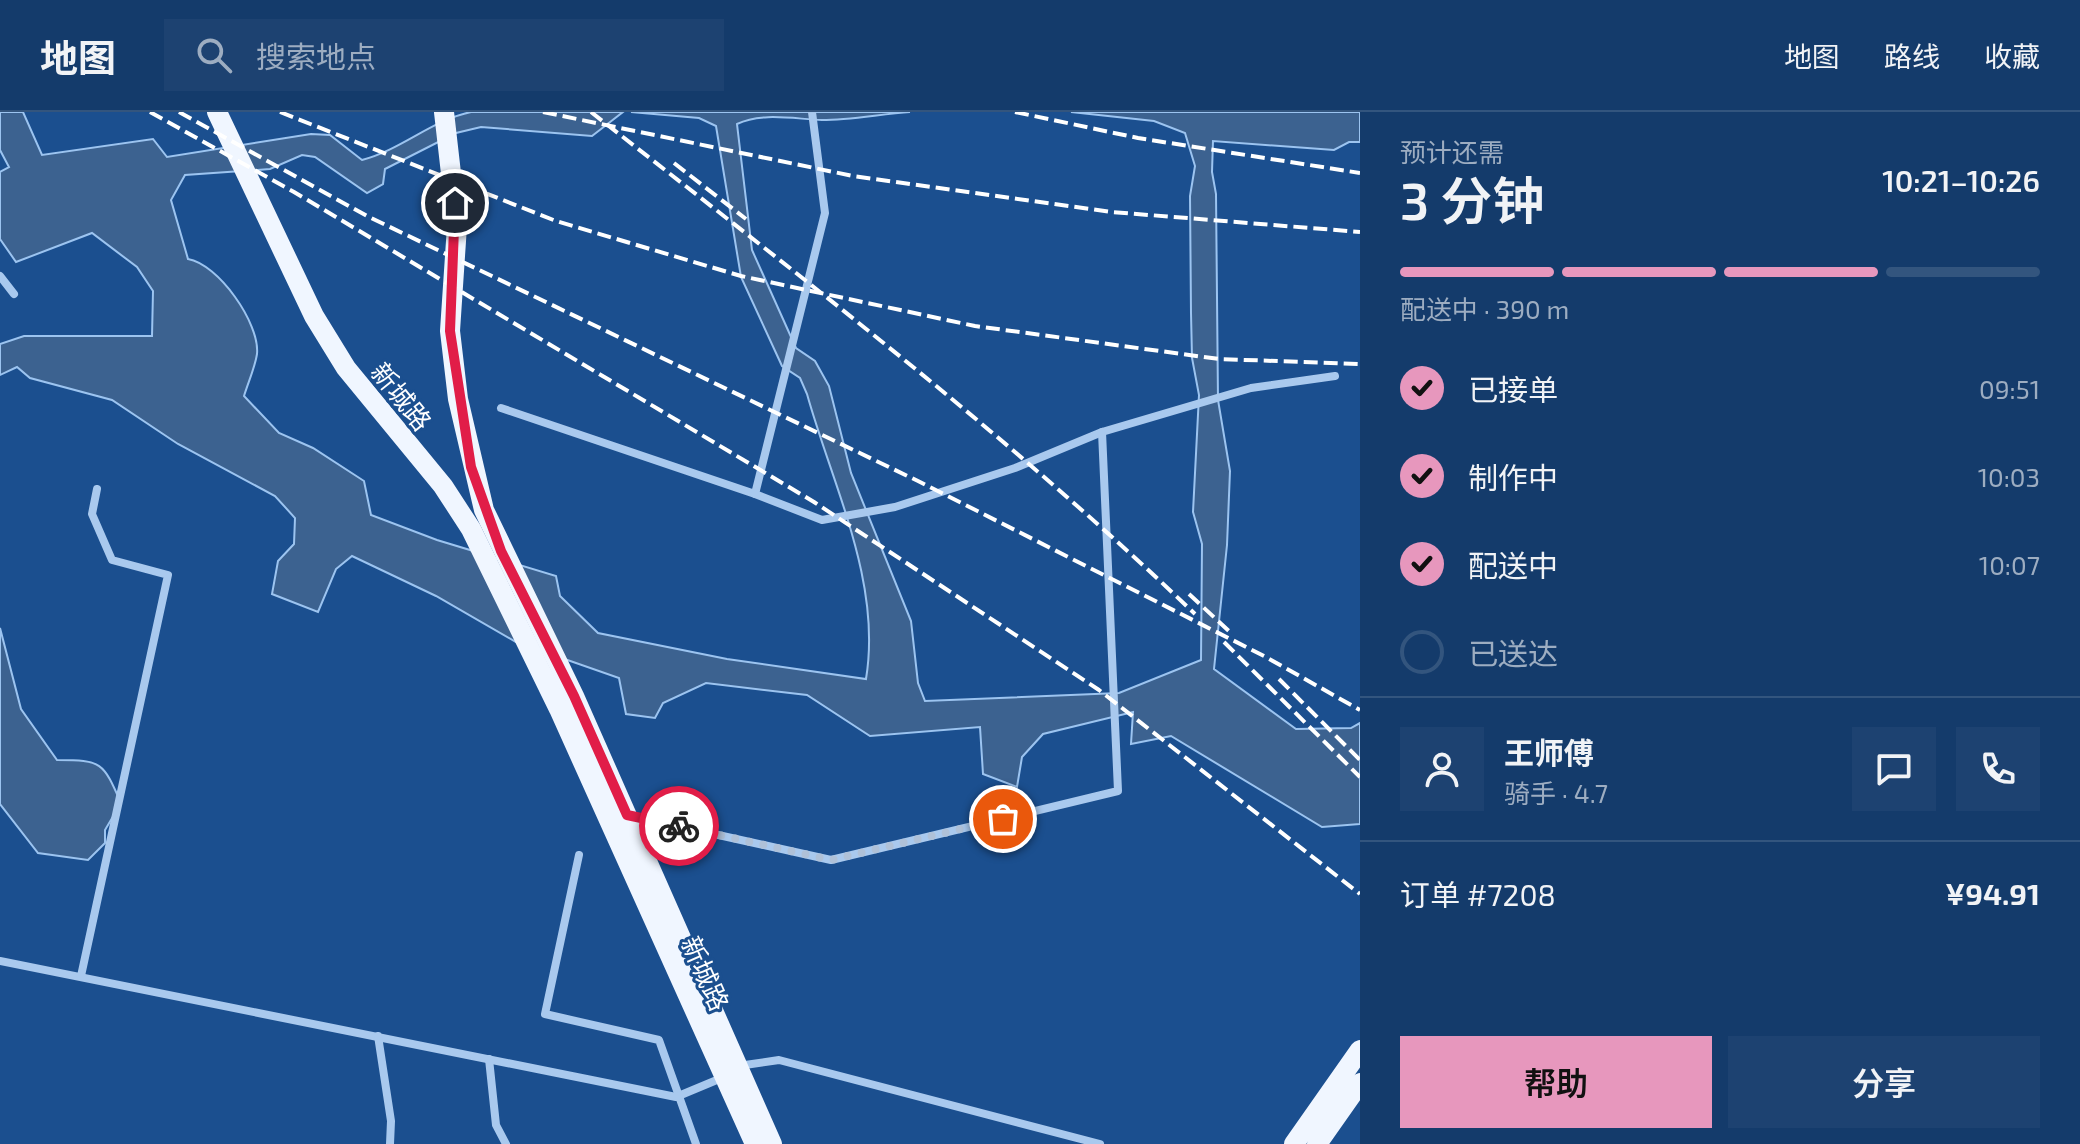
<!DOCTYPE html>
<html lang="zh">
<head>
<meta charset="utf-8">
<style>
  :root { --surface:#143b6b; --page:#1d4271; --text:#f1f3f6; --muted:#9dadc1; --line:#33557e; --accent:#e797bd }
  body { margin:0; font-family:"Exo 2","Noto Sans SC",sans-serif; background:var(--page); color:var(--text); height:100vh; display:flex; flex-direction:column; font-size:30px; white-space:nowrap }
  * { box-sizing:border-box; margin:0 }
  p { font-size:26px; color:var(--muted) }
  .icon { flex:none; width:44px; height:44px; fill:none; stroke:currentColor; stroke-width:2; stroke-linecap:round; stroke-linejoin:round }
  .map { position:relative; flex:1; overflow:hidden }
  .details { display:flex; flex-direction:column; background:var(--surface); width:720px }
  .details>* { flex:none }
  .pin { position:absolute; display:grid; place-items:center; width:68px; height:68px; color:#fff; margin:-34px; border:4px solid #fff; border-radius:50%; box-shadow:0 2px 8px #0007 }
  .courier { position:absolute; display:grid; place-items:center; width:80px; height:80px; margin:-40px; border:6px solid #e11d48; border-radius:50%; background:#fff; color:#222; box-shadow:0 2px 10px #0007 }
  .headline em { font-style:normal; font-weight:600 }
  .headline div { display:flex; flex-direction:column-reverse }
  .headline { display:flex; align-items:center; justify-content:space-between; height:136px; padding:0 40px }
  h1 { font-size:52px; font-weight:600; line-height:60px }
  .bar { display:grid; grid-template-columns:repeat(4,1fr); gap:12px 8px; align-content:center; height:96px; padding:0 40px }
  .bar i { height:10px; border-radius:6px; background:var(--line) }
  .bar .current { background:var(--accent) }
  .bar p { grid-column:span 4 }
  .line { display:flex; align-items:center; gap:20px; padding:0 40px; border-top:2px solid var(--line) }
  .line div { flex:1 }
  .round { display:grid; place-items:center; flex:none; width:84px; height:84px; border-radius:0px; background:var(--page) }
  ol { padding:0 40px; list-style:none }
  li { display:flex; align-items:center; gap:24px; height:88px }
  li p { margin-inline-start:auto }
  li .icon { padding:8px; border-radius:50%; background:var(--accent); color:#111; stroke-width:4 }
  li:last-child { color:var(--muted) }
  li i { width:44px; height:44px; border:4px solid var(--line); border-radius:50% }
  .primary-button { display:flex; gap:16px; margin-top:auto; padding:16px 40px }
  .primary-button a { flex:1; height:92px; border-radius:0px; background:var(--accent); color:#111; font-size:32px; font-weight:600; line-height:92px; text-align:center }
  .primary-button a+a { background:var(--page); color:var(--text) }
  header { display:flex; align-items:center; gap:48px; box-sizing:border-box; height:112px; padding:0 40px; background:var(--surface); border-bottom:2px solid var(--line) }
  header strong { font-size:38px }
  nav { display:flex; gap:44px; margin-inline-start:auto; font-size:28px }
  .search { width:560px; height:72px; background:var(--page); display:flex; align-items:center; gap:20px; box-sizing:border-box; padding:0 28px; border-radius:0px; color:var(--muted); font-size:30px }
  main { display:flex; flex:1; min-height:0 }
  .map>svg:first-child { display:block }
  .water { fill:#3c6290; stroke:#9cc4f0; stroke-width:2 }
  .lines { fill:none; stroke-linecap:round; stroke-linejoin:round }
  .street { stroke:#a9c9ee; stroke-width:8 }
  .primary { stroke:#f0f6ff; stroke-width:20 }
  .rail { stroke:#fff; stroke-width:4; stroke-dasharray:14 6; stroke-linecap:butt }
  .done { stroke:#afc1d8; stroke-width:8; stroke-dasharray:0 14.4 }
  .route { stroke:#e11d48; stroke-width:10 }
  .labels { text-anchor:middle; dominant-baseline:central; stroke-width:6; stroke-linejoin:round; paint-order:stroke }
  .street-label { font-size:26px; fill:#fff; stroke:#1b4f8f }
</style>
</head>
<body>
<header>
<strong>地图</strong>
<div class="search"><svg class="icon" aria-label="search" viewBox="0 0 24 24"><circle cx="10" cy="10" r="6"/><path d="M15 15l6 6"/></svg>搜索地点</div>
<nav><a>地图</a><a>路线</a><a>收藏</a></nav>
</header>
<main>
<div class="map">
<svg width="1360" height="1032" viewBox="0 0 1360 1032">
  <rect width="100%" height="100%" fill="#1b4f8f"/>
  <g class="water">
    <path d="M0,0H23L42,43L153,27L167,45L311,22L330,23L362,48C401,38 432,8 471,0H623L592,24L481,15L456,21L385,57L383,72L367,81L315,45L302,43L270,57L185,63L171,88L188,147C218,152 260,211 257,242C255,255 248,271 244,284L279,321L313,336L364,369L371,403L437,428L556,464L560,484L598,521L727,547L866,567C882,470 833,375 807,282L800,266L782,254L741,165L716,14L699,6L631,0H910C881,2 850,8 822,8C794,7 762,0 737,12L752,138L796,236L815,249L829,274L851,361L911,509L918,571L925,589L1119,581L1201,548L1202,432L1193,400L1199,283L1192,246L1191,201L1190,84L1195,54L1185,21L1154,9L1071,0H1360V30H1349L1334,38L1213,29L1212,60L1216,82L1218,288L1230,359L1227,433L1214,557L1296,617L1351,616L1360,611V712L1322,715L1171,624L1131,632L1133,600L1043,622L1022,645L1017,675L983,662L980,615L870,624L807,583L706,571L663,591L655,606L626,602L619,566L516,530L436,484L352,444L336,457L318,500L272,482L278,449L294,432L295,406L275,384L178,332L112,288L30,266L17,255L0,263V232L24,224H152L153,179L137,155L92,121L16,150L0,127V60L9,55L0,38Z"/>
    <path d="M0,516L21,597L57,648C102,648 103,650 121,691L105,718V731L88,748L38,741L0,692Z"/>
  </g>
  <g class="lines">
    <g class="street">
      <polyline points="0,164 14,182"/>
      <polyline points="501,296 755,382 825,101 812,0"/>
      <polyline points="755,382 822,408 895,395 1015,356 1102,320"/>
      <polyline points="628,703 831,748 1118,679 1102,320 1251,276 1335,264"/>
      <polyline points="579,743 545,902 659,928 696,1032"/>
      <polyline points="0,849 676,985 724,965"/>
      <polyline points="81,864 168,463 112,448 92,402 97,377"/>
      <polyline points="378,924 391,1009 390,1032"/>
      <polyline points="489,947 496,1013 506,1032"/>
      <polyline points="738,954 779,948 1100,1032"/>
    </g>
    <g class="primary">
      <polyline points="217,0 314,204 346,256 443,374 471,417 559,597 755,1032"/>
      <polyline points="444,0 457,114 450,219 458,287 484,398 574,584 772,1032"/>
      <polyline points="1294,1032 1360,938"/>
      <polyline points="1317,1032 1360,971"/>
    </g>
    <g class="rail">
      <polyline points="150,0 294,80 814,390 1099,578 1360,782"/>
      <polyline points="179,0 367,104 918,369 1264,544 1360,598"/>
      <polyline points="280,0 556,109 741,164 975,214 1219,247 1360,252"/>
      <polyline points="543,0 853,64 1112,100 1360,120"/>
      <path d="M591,0C795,160 1008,323 1195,502"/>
      <polyline points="1015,0 1138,26 1360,61"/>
      <polyline points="674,51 746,107"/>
      <polyline points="1189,482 1230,520"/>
      <polyline points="1224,530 1360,665"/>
      <polyline points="1279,567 1360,648"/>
    </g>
  </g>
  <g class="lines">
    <polyline class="done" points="679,714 831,748 1003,707"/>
    <polyline class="route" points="455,91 450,219 471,355 501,439 574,584 627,703 679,714"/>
  </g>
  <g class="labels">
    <g class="street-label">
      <text transform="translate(402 284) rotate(51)">新城路</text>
      <text transform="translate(706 861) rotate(66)">新城路</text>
    </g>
  </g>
</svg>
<div class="pin" style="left:1003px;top:707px;background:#ea580c"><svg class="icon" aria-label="bag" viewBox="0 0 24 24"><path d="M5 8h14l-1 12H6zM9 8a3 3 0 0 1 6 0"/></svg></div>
<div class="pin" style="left:455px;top:91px;background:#1f2937"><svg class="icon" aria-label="home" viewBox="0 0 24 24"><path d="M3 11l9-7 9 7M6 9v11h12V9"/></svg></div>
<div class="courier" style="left:679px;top:714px"><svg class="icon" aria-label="bike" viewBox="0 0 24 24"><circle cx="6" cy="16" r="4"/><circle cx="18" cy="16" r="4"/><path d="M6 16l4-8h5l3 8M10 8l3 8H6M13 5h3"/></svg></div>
</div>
<section class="details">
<div class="headline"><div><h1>3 分钟</h1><p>预计还需</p></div><em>10:21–10:26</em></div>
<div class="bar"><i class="current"></i><i class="current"></i><i class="current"></i><i></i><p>配送中 · 390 m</p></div>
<ol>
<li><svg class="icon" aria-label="check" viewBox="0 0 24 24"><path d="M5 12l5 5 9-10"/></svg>已接单<p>09:51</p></li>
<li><svg class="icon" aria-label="check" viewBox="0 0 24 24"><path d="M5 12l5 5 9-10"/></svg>制作中<p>10:03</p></li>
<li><svg class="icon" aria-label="check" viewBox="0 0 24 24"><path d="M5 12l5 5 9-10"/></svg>配送中<p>10:07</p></li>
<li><i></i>已送达</li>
</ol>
<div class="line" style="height:144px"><a class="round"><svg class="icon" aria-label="person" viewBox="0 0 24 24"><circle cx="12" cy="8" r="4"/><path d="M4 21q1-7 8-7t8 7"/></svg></a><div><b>王师傅</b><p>骑手 · 4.7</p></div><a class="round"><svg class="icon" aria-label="chat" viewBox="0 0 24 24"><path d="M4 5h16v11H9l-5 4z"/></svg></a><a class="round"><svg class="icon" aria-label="phone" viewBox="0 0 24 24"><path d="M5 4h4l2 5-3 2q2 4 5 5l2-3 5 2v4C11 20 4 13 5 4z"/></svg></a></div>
<div class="line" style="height:104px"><div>订单 #7208</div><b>¥94.91</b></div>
<div class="primary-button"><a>帮助</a><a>分享</a></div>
</section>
</main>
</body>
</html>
